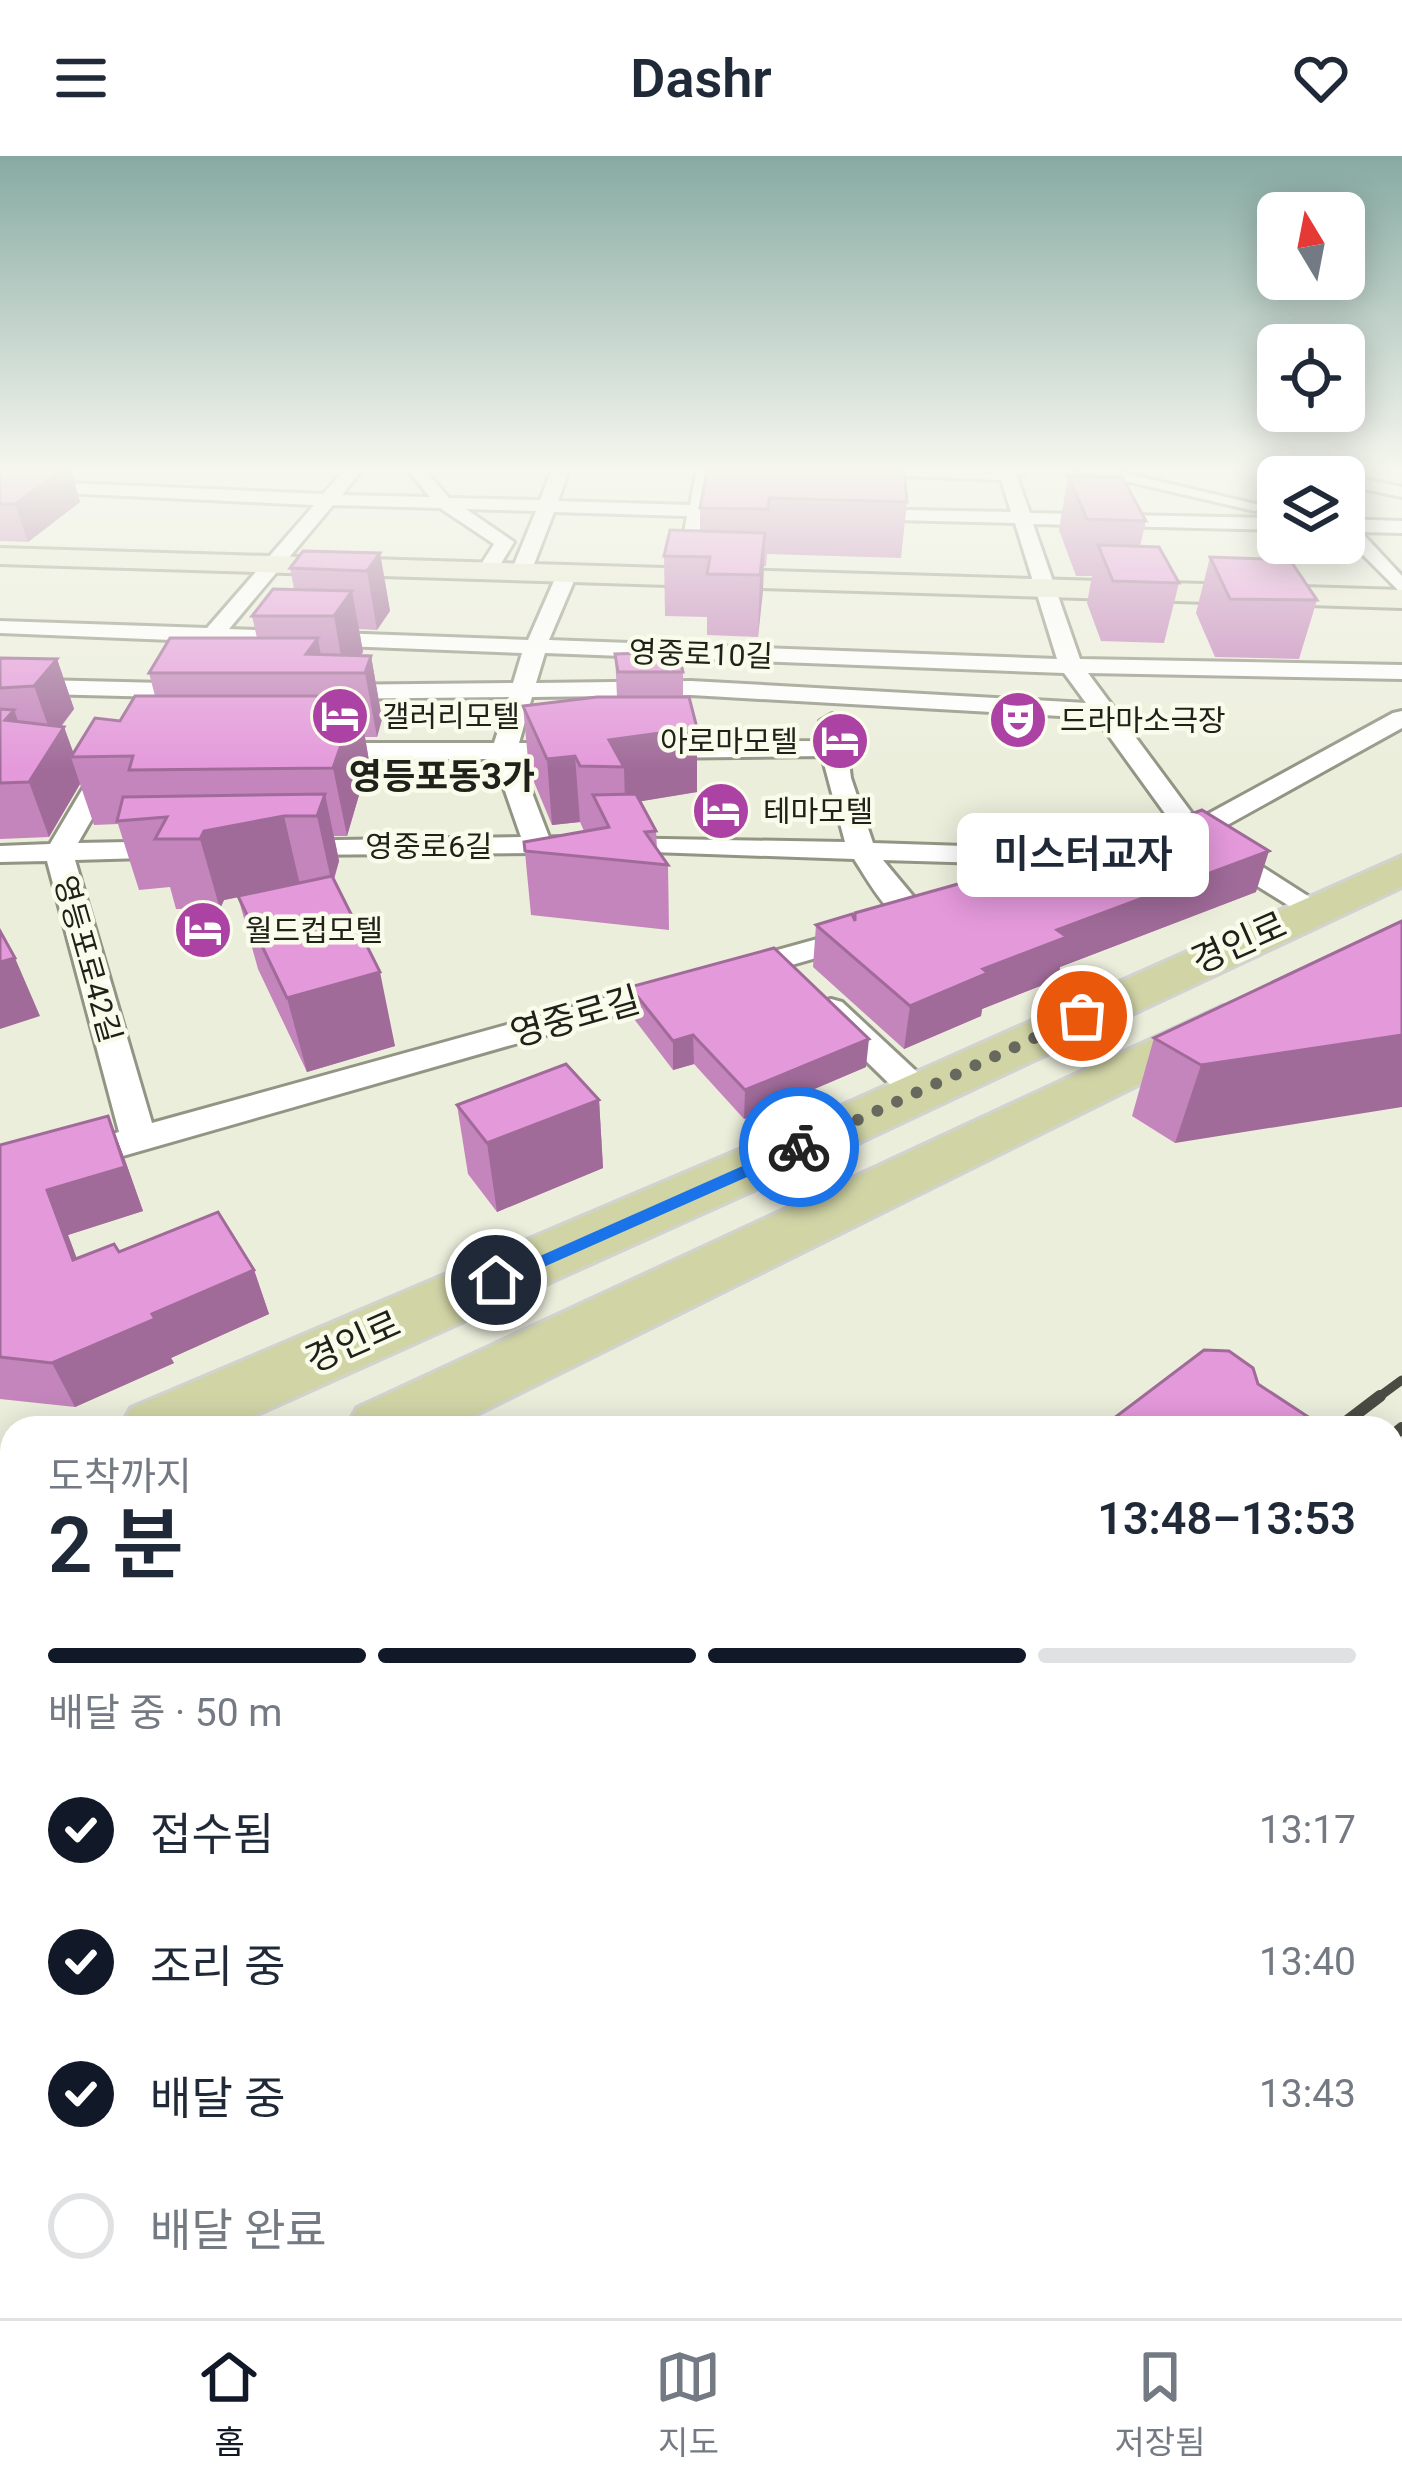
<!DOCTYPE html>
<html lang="ko">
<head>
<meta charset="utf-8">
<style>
  :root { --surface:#fff; --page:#f6f6f7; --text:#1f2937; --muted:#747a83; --line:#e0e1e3; --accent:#111827 }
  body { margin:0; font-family:Roboto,"Noto Sans KR",sans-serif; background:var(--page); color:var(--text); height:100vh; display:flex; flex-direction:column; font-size:45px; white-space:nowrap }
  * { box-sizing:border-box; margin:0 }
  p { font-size:39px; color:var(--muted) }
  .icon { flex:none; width:66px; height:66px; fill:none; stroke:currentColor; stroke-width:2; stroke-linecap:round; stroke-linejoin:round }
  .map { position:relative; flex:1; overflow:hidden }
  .panel { position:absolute; left:0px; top:1260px; width:1404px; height:903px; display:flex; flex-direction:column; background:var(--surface); border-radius:36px 36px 0 0; box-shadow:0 6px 30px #0003 }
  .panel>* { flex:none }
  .needle { width:78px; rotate:350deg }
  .tools { position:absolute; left:1257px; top:36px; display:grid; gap:24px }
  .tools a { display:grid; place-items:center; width:108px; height:108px; border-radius:18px; background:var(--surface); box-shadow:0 6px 30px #0003; font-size:60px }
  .pin { position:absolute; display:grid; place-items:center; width:102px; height:102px; color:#fff; margin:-51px; border:6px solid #fff; border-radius:50%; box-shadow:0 3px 12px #0007 }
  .courier { position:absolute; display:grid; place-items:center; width:120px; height:120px; margin:-60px; border:9px solid #1a73e8; border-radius:50%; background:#fff; color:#222; box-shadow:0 3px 15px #0007 }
  .bubble { position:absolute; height:84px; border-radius:18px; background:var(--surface); box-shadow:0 6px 30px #0003; font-size:39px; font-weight:600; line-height:84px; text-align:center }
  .headline em { font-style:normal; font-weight:600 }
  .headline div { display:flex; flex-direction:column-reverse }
  .headline { display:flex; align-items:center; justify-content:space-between; height:204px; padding:0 48px }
  h1 { font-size:78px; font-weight:600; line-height:90px }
  .bar { display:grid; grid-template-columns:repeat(4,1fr); gap:18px 12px; align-content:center; height:144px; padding:0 48px }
  .bar i { height:15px; border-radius:9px; background:var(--line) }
  .bar .selected { background:var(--accent) }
  .bar p { grid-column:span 4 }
  ol { padding:0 48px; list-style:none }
  li { display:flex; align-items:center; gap:36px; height:132px }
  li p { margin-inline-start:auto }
  li .icon { padding:12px; border-radius:50%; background:var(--accent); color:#fff; stroke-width:4 }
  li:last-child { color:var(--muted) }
  li i { width:66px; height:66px; border:6px solid var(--line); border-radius:50% }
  header { display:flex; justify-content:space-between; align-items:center; height:156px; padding:0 48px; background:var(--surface); font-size:54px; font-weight:600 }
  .menu { display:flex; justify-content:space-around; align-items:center; height:168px; border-top:3px solid var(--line); background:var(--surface); font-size:33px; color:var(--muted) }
  .menu a { display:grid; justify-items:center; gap:6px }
  .menu .selected { color:var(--accent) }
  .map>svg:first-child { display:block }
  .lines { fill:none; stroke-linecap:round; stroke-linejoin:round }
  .minor-casing { stroke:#939584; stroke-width:6 }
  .secondary-casing { stroke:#939584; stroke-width:6 }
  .primary-casing { stroke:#d2d3d1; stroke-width:6 }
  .minor { fill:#fff; fill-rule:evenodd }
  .secondary { fill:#e8ead2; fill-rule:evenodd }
  .primary { fill:#d1d5a6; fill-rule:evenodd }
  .rail-far1 { stroke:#4a4b42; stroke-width:9 }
  .rail { stroke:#4a4b42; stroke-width:12 }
  .wall { fill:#c484bc }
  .shaded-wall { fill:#a06b99 }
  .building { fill:#e499db; stroke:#a06b99; stroke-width:3 }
  .route { fill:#1a73e8 }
  .done { stroke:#67695e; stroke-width:12; stroke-dasharray:0 21.6 }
  .labels { text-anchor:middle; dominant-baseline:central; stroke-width:9; stroke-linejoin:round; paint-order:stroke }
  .far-street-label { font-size:30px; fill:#20211a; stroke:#f9fcea }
  .far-poi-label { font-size:30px; fill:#20211a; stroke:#f9fcea; text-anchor:start }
  .far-quarter-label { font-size:36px; font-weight:bold; fill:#20211a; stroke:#f9fcea }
  .street-label { font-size:36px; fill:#20211a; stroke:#f9fcea }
</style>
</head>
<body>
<header><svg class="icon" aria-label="menu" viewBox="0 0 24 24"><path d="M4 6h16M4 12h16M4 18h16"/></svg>Dashr<svg class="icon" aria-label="heart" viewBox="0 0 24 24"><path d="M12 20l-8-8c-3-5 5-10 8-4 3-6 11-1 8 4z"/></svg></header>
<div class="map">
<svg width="1402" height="2162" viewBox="0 0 1402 2162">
  <rect width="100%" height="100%" fill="#eceedc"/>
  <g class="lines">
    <g class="minor-casing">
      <g id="minor">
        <path d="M347,311H364L342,339L430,341L405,311H422L449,342L540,344L553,311H570L558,345L690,349L697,311H714L707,349L750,351L759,356L750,361L705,360L702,377L693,383L684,377L687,360L554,356L531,416L521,422L511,416L536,355L466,353L514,386L494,419L487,421L477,415L494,388L440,352L333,349L229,473L528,484L557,418L567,412L577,418L549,484L1057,503L1015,367L857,363L848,358L857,353L1011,356L1001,324L815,316L807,311H1032L1017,321L1030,357L1278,362V374L1033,368L1080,503L1402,509V523L1088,517L1197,664L1393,557L1402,555V572L1211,678L1322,749L1327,755L1322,761L1312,764L1191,689L1166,692L1162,686L1177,674L1096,562L691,539L532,541L519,587H581L594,595L581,603H519L549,681L845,686L822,600L645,602L632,594L645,586L821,585L820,565L832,558L844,565L851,622L873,687L1084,694L1121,710L1107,719L1081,710L883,704L933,764L918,773C890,766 869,726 854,703L652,696L287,699L273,691L277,685L521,681L494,603H315L302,595L315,587H494L509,541L323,543L311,536L323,529L513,527L522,497L219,485L199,502L188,495L196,485L0,477V465L207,472L314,349L0,334V324L323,338ZM545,497L1064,517L1086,547L691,525L536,527Z"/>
        <polygon points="1065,311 1098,311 1264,350 1255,355"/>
        <polygon points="1275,311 1308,311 1402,331 1402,341 1344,329 1344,321 1305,321"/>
        <polygon points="1344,363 1402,365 1402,377 1361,376 1402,420 1402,438 1344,380"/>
        <polygon points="0,523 205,528 217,535 205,542 0,537"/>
        <polygon points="114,594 127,602 78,687 180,685 194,693 180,701 75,704 152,967 850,774 861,771 876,780 872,786 0,1035 0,1009 119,976 47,705 0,706 0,690 50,688 101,602"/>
        <polygon points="831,843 842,846 930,928 935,936 930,944 906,944 820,860 815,853 820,846"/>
      </g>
    </g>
    <g class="secondary-casing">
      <polygon id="secondary" points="0,392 1402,434 1402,452 0,408"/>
    </g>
    <g class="primary-casing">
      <g id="primary">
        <polygon points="1402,700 1402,731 856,988 227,1272 120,1272 131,1252 814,962"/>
        <polygon points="1223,850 1242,855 1250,866 1242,877 449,1272 346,1272 357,1252"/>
        <polygon points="12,1304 12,1368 0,1373 0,1308"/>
        <polygon points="12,1412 12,1484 0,1488 0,1416"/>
      </g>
    </g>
    <use href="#minor" class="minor"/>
    <use href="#secondary" class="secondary"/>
    <use href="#primary" class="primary"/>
    <polyline class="rail-far1" points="1376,1243 1402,1224"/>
    <g class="rail">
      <polyline points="1338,1272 1380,1240"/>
      <polyline points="1392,1280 1402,1272"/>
    </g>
  </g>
  <g class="wall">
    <polygon points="0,311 70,311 80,346 28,386 0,385"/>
    <polygon points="708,311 901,311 907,346 901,402 767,398 766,410 764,410 758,481 707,479 707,461 665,460 664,400 700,375 700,352"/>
    <polygon points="1068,320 1146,365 1140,390 1179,427 1164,487 1101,485 1087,447 1092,420 1076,420 1059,374"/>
    <polygon points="380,397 390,455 377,474 359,473 363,496 360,500 371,500 382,563 377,581 365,581 369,605 347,680 334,680 339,705 334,724 395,890 307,916 258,813 238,741 224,744 220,753 176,753 170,731 139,734 118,668 94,669 80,628 49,681 0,683 0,503 57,503 74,553 61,571 64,571 73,597 155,540 149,517 257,482 252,460 294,433 290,412"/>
    <polygon points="1210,401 1317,444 1299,503 1215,501 1196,457"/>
    <polygon points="615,498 683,516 683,541 697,636 640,645 656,675 657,693 668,709 669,774 531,759 524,686 584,675 580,666 552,669 529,614 523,550 617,541"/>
    <polygon points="1156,671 1256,736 1060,811 1058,823 982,853 981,860 904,893 813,811 816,769 855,763 994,729 1153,682"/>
    <polygon points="1402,765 1175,987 1132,960 1154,882"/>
    <polygon points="630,831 866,911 744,963 694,908 673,914 631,859"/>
    <polygon points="599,944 603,1012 497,1056 468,1018 457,949"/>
    <polygon points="108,960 125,1004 143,1055 68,1079 77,1103 119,1096 254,1114 269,1158 171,1202 174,1207 75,1251 0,1243 0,989"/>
  </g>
  <g class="shaded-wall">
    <polygon points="67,311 70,311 80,346 28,386 15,348"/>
    <polygon points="765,377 763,436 758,481 760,419"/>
    <polygon points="380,397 390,455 377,474 367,415"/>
    <polygon points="352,435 363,496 349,517 344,517 334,460"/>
    <polygon points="318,482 324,517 306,498"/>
    <polygon points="371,500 382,563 377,581 365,517"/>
    <polygon points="57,503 74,553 52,581 34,530"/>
    <polygon points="358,540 369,605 347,680 333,612"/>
    <polygon points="14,554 33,606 5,564"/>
    <polygon points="64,571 75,601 71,601 80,628 49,681 29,626"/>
    <polygon points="697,572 697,636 625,648 624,611 609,584"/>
    <polygon points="575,600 580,666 552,669 547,603"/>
    <polygon points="325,638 339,705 332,728 317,660"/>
    <polygon points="284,660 300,729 224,744 220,753 200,683 204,675"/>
    <polygon points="1269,695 1256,736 1060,811 1058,823 982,853 981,860 904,893 910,850 1057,774"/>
    <polygon points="15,802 40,860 0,873 0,806"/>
    <polygon points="380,816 395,890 307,916 287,842"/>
    <polygon points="693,879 694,908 673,914 673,885"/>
    <polygon points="1402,879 1402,951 1175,987 1201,909"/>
    <polygon points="869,883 866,911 744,963 745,934"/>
    <polygon points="599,944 603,1012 497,1056 487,987"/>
    <polygon points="108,960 125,1004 143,1055 68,1079 94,1149 73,1104 47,1034"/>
    <polygon points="254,1114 269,1158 171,1202 174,1207 75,1251 52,1207 152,1158"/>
  </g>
  <g class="building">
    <polygon points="0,311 67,311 15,348 0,348"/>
    <polygon points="708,311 904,314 907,346 769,342 768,353 700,352"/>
    <polygon points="1068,320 1122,321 1146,365 1087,363"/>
    <polygon points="670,374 765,377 760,419 707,418 710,401 664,400"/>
    <polygon points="1098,389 1159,391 1179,427 1113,425"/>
    <polygon points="303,395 380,397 367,415 290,412"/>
    <polygon points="1210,401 1290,404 1317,444 1230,443"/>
    <polygon points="273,433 352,435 334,460 252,460"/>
    <polygon points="170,482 318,482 306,498 371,500 365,517 149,517"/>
    <polygon points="678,496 683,516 618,516 615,498"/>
    <polygon points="0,503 0,502 57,503 34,530 0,532"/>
    <polygon points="135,540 358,540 333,612 129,614 133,600 71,601 95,562 120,565"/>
    <polygon points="597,541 689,541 697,572 609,584 624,611 580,610 575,600 547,603 523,550"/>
    <polygon points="0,553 14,554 5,564 64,571 29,626 0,627"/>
    <polygon points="325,638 317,660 284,660 204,675 200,683 155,683 167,661 117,665 123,641"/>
    <polygon points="636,638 656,675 645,676 668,709 525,695 524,686 609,671 593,639"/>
    <polygon points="1202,654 1269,695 1057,774 1067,781 983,813 988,817 910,850 816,769 852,758 855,765 855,757 869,753 983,721 994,729 1166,678 1156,671"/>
    <polygon points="332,720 380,816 287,842 238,740"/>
    <polygon points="1402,765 1402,879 1201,909 1154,882"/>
    <polygon points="0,775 15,802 0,806"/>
    <polygon points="774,792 869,883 745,934 693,879 673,885 630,831"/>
    <polygon points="566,908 599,944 487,987 457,949"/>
    <polygon points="108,960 125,1011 47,1034 73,1104 114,1088 119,1096 218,1056 254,1114 152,1158 155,1163 52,1207 0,1201 0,989"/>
    <polygon points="1204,1194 1229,1195 1253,1212 1258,1228 1325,1272 1101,1272"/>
    <polygon points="694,1263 713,1272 634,1272 642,1268"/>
    <polygon points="1392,1316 1402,1323 1402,2162 0,2162 0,1652 12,1644 12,2151 1392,2151"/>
  </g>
  <linearGradient id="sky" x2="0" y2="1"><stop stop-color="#86aaa2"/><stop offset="0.51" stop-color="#f6f7ef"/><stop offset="1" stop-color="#f6f7ef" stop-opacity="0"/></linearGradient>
  <rect width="1402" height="614" fill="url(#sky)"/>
  <polygon class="route" points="799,985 806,987 806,995 503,1129 486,1124"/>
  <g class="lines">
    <polyline class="done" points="799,991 1082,860"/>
  </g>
  <defs>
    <g id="hotel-disc" transform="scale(3)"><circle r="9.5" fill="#ac42a3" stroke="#f9fcea"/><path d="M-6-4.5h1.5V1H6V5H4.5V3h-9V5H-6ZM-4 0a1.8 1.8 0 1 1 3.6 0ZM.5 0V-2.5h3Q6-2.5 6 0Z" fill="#fff"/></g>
    <g id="theatre-disc" transform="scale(3)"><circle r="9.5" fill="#ac42a3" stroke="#f9fcea"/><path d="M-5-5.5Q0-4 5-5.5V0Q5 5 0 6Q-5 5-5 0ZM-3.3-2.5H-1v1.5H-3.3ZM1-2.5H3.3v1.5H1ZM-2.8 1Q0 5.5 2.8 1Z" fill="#fff"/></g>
  </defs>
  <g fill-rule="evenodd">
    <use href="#hotel-disc" x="340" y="560"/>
    <use href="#theatre-disc" x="1018" y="564"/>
    <use href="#hotel-disc" x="840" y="585"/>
    <use href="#hotel-disc" x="721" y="655"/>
    <use href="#hotel-disc" x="203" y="774"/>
  </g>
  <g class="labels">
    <g class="far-street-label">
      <text transform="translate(701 498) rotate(2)">영중로10길</text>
      <text x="429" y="690">영중로6길</text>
      <text transform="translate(88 803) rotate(74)">영등포로42길</text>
    </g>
    <g class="far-poi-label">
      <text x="382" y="560">갤러리모텔</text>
      <text x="1060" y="564">드라마소극장</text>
      <text x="798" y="585" text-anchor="end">아로마모텔</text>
      <text x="763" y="655">테마모텔</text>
      <text x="245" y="774">월드컵모텔</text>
    </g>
    <g class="far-quarter-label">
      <text x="442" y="621">영등포동3가</text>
    </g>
    <g class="street-label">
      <text transform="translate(1239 787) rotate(-24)">경인로</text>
      <text transform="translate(575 861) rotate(-16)">영중로길</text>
      <text transform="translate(353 1186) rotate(-24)">경인로</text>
    </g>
  </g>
</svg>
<div class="tools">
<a><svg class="needle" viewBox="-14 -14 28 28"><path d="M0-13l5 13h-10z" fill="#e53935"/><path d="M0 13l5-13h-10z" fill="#747a83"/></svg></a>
<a><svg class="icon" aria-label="locate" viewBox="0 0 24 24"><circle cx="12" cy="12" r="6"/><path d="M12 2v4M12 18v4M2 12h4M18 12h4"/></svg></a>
<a><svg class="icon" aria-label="layers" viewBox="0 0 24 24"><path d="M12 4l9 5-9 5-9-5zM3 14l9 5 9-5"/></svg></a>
</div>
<div class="pin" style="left:1082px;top:860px;background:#ea580c"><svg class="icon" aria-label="bag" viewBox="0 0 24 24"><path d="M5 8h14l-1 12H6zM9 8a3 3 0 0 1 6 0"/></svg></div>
<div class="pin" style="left:496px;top:1124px;background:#1f2937"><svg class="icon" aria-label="home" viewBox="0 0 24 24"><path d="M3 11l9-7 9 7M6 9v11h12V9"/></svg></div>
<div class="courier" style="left:799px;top:991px"><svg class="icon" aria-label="bike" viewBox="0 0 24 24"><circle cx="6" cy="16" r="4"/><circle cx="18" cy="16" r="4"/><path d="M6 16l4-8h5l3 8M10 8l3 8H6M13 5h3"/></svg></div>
<div class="bubble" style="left:957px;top:657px;width:252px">미스터교자</div>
<section class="panel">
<div class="headline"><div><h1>2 분</h1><p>도착까지</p></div><em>13:48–13:53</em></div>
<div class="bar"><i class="selected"></i><i class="selected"></i><i class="selected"></i><i></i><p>배달 중 · 50 m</p></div>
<ol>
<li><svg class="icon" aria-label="check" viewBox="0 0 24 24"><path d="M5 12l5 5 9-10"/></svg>접수됨<p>13:17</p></li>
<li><svg class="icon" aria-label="check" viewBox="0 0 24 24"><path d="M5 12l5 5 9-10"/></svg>조리 중<p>13:40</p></li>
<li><svg class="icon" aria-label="check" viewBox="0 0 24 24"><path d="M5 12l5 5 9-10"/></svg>배달 중<p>13:43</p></li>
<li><i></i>배달 완료</li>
</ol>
</section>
</div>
<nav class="menu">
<a class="selected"><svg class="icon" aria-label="home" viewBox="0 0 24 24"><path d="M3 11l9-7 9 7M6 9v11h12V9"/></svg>홈</a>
<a><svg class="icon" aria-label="map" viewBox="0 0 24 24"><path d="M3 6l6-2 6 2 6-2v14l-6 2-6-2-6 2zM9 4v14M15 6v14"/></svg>지도</a>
<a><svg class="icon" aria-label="saved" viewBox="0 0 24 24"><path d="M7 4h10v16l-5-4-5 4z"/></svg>저장됨</a>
</nav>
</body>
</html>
